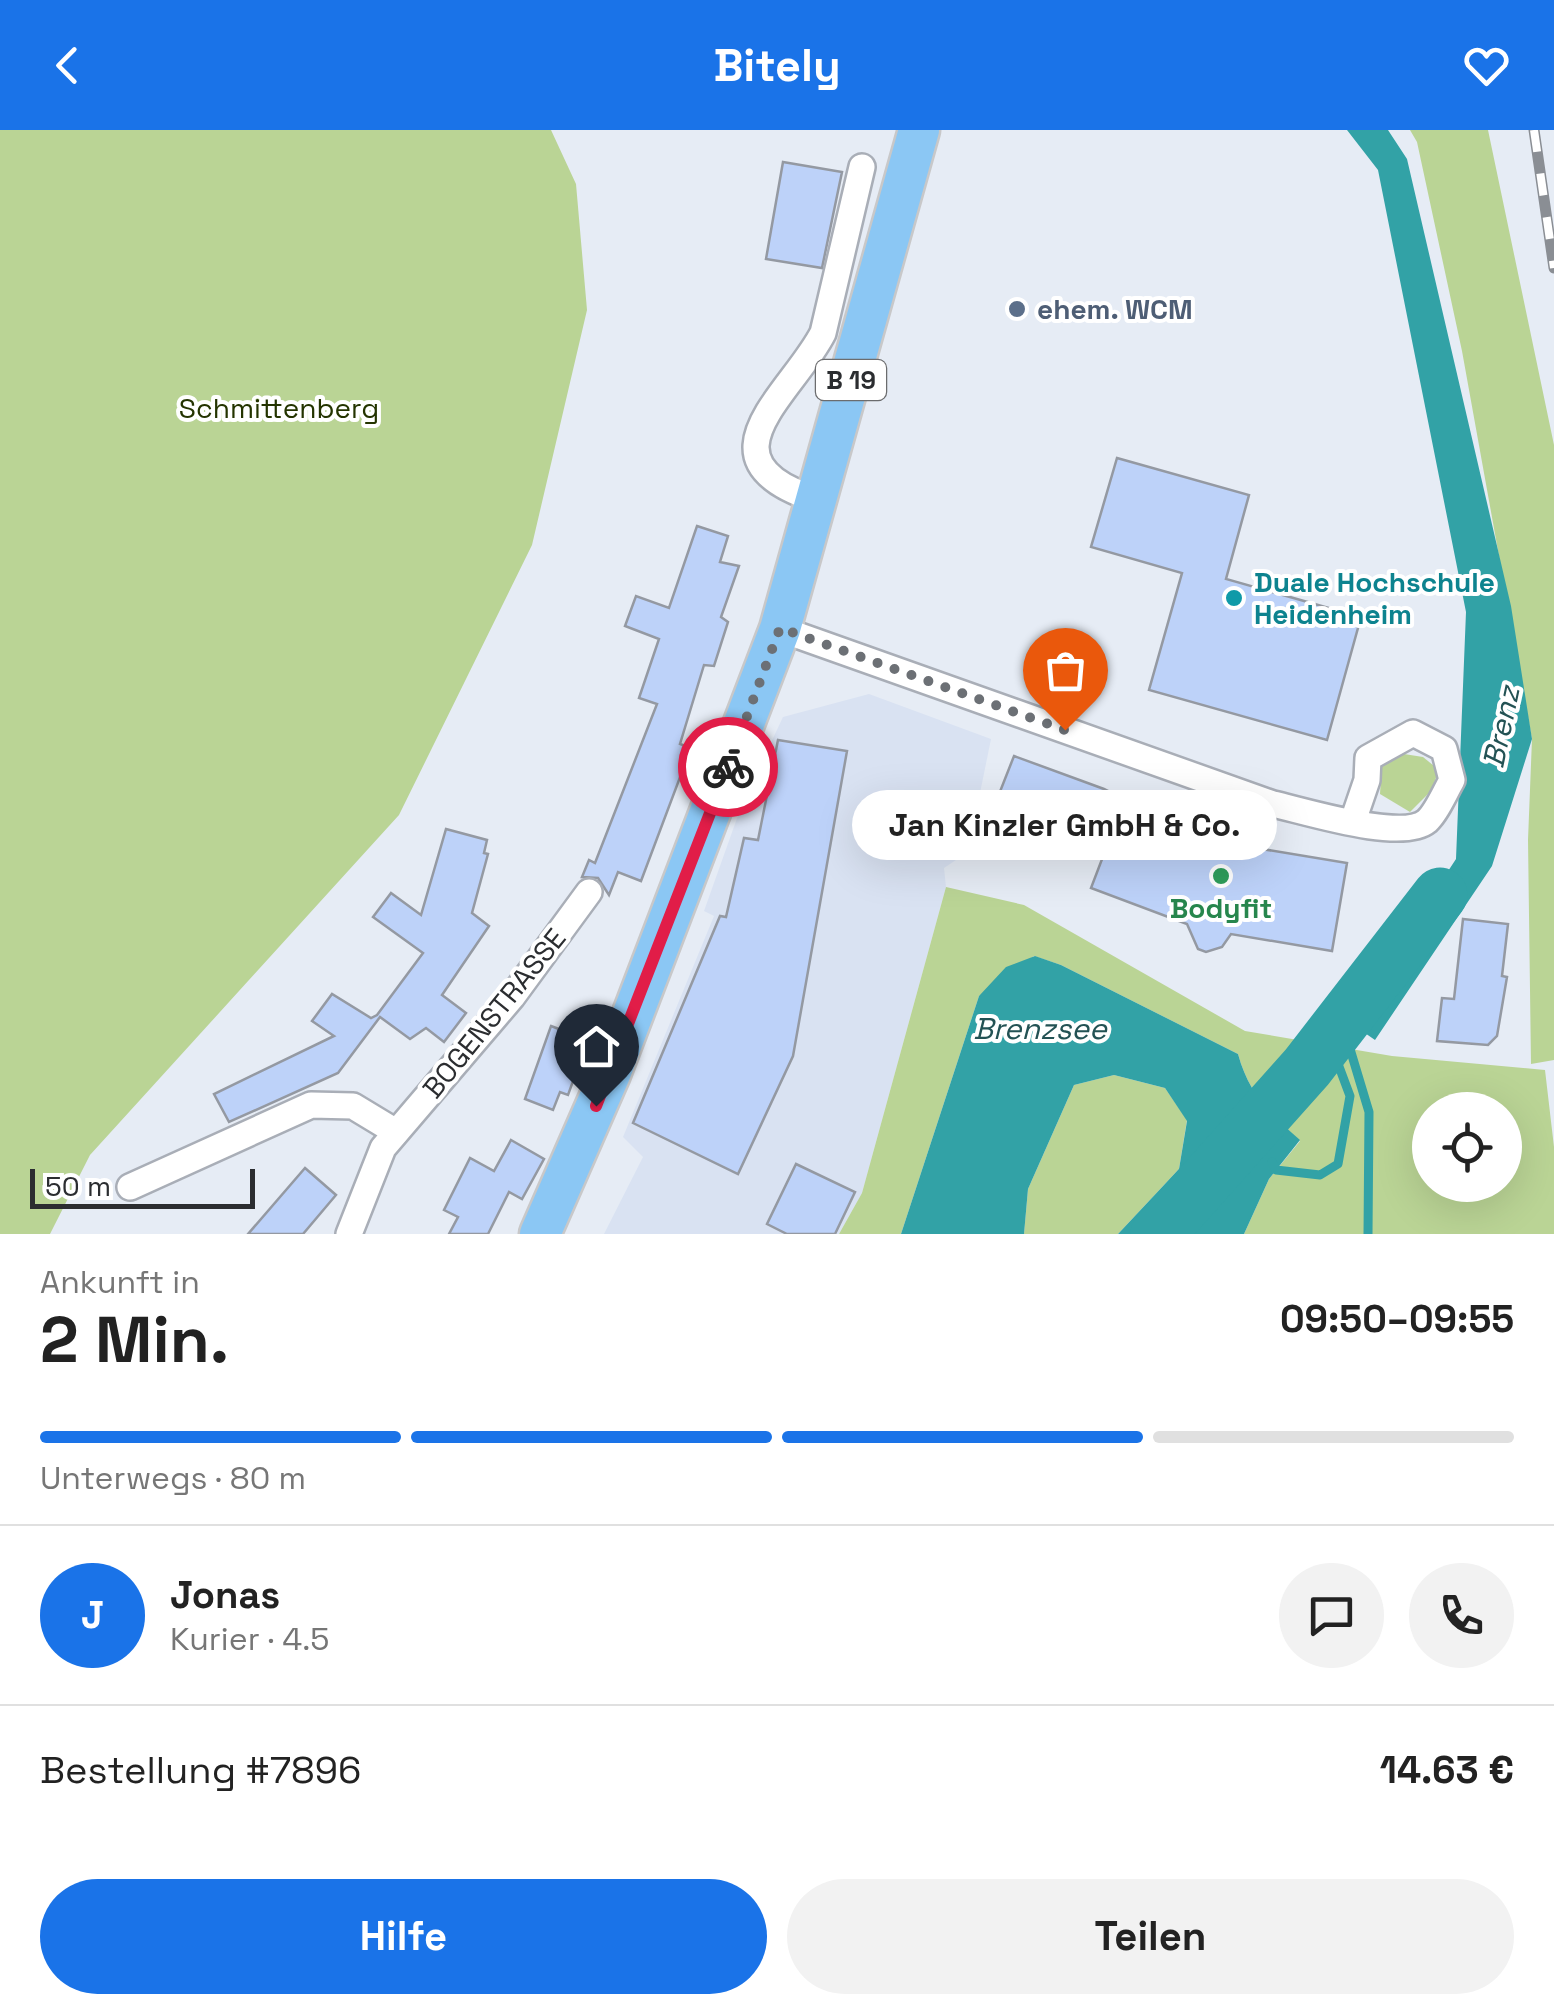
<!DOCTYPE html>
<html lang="de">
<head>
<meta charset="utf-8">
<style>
  :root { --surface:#fff; --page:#f2f2f2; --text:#222; --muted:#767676; --line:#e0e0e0; --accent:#1a73e8 }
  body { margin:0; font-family:"Space Grotesk",sans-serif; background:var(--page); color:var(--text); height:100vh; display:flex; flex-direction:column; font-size:38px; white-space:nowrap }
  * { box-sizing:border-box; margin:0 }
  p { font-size:32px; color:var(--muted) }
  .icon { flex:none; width:55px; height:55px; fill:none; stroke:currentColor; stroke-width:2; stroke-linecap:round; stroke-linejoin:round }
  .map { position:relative; height:1104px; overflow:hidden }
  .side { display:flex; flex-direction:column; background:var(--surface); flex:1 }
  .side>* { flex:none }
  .controls { position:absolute; left:1412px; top:962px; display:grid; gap:20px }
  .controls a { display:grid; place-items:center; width:110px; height:110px; border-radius:50%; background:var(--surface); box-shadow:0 10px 40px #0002; font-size:50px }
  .scale { position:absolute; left:30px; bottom:25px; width:225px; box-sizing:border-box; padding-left:10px; border:5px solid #2b2d30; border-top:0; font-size:28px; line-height:35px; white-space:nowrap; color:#2b2d30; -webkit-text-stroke:8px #fff; paint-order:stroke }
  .pin { position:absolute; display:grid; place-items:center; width:85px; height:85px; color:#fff; margin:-102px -42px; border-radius:50% 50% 50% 0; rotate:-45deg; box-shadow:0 0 10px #0007 }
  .pin .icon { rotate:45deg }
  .courier { position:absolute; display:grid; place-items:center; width:100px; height:100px; margin:-50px; border:8px solid #e11d48; border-radius:50%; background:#fff; color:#222; box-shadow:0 2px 12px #0007 }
  .bubble { position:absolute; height:70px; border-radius:35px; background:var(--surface); box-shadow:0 10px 40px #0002; font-size:32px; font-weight:700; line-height:70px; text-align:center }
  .summary em { font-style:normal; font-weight:700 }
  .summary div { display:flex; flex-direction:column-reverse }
  .summary { display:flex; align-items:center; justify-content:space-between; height:170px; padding:0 40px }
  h1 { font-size:65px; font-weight:700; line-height:75px }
  .bar { display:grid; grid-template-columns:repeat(4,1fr); gap:15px 10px; align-content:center; height:120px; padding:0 40px }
  .bar i { height:12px; border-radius:8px; background:var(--line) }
  .bar .on { background:var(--accent) }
  .bar p { grid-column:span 4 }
  .line { display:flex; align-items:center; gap:25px; padding:0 40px; border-top:2px solid var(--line) }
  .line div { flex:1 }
  .round { display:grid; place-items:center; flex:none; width:105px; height:105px; border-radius:52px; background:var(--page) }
  .cta { display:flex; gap:20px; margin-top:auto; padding:20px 40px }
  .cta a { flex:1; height:115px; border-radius:60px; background:var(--accent); color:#fff; font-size:40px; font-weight:700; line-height:115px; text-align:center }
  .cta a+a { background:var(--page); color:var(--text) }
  header { display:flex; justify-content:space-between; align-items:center; height:130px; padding:0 40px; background:var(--accent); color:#fff; font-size:45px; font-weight:700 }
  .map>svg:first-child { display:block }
  .built { fill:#d9e2f2 }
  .green { fill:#bad495; fill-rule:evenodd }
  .water { fill:#32a2a6 }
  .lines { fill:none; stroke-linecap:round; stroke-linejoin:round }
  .stream { stroke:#32a2a6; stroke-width:9 }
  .river { stroke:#32a2a6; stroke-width:55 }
  .building { fill:#bdd2f9; stroke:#9499a2; stroke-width:2.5 }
  .street-casing { stroke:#a9aeb7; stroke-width:30 }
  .primary-casing { stroke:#c8c8c9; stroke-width:45 }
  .street { stroke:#fff; stroke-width:25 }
  .primary { stroke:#8bc7f4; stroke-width:40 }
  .rail-casing { stroke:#8a8e94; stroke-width:11 }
  .rail { stroke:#fff; stroke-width:8; stroke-dasharray:22; stroke-linecap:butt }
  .done { stroke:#6c7075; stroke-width:10; stroke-dasharray:0 18 }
  .route { stroke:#e11d48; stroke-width:12 }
  .service-dot { fill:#5c6f8a; stroke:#fff; stroke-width:4 }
  .culture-dot { fill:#0f9aa8; stroke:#fff; stroke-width:4 }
  .leisure-dot { fill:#2e9e5b; stroke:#fff; stroke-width:4 }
  .labels { text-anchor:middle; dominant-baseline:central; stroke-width:8; stroke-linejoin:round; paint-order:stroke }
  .shield { fill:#fff; stroke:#6b6c6e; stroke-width:2.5 }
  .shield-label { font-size:25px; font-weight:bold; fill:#2b2d30 }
  .service-label { font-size:28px; font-weight:bold; fill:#4e5e75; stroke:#fff; text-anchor:start }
  .park-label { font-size:28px; fill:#243400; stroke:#fff }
  .culture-label { font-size:28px; font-weight:bold; fill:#0d838f; stroke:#fff; text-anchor:start }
  .leisure-label { font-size:28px; font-weight:bold; fill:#27864d; stroke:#fff }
  .street-label { font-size:28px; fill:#2b2d30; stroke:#fff }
  .water-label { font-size:30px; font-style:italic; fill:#235254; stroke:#fff }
</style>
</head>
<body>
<header><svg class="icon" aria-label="back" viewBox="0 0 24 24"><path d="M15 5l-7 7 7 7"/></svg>Bitely<svg class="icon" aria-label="heart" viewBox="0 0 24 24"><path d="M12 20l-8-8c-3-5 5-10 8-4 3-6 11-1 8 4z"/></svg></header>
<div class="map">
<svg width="1554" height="1104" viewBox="0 0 1554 1104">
  <rect width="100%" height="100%" fill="#e6ecf5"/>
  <polygon class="built" points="869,564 991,609 968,722 944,738 946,757 862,1063 839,1104 604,1104 643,1027 623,1007 714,786 704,781 741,677 783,587"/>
  <g class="green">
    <polygon points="0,0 551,0 576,54 587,180 532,415 399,685 90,1025 50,1104 0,1104"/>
    <polygon points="1410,0 1488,0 1554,315 1554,930 1531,934 1528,710 1532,609 1462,221 1417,12"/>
    <polygon points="1404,624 1423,627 1439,640 1431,661 1410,682 1380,664 1382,631"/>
    <path d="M946,757L1024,775L1245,901L1392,926L1545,940L1554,1017V1104H1244L1269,1049L1300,1011C1270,984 1249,964 1238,924L1061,835L1034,826L979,866L901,1104H839L862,1063ZM1430,980H1505V1055H1430Z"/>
    <polygon points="1114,945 1165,958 1187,990 1179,1039 1118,1104 1024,1104 1028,1059 1074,955"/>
  </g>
  <g class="water">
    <polygon points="1347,0 1388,0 1407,29 1511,476 1532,609 1492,736 1375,910 1349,892 1456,729 1466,482 1378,40"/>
    <path d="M1035,826L1061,835L1238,924C1249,964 1270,984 1300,1010L1269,1049L1244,1104H1118L1179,1039L1187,991L1165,958L1114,945L1074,955L1028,1059L1024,1104H901L979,866L1006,837Z"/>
  </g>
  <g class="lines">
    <g class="stream">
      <polyline points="1341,889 1369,982 1368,1104"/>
      <polyline points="1272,1032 1276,1040 1320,1045 1338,1034 1350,966 1328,907"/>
    </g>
    <polyline class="river" points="1158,1104 1307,937 1440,765"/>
  </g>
  <g class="building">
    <polygon points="783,32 842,42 822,138 766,129"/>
    <polygon points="1117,328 1249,365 1226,449 1361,487 1327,610 1149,560 1182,443 1091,417"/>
    <polygon points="697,396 728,406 720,432 739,436 721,487 728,492 714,536 704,535 680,614 691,618 641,751 618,742 609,765 598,748 582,747 589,730 595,733 657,574 639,568 659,509 625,496 636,466 669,478"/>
    <polygon points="778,610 847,621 793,926 738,1044 633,993 720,786 726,787 744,708 758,710"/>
    <polygon points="1014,626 1104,659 1120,667 1118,672 1221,710 1236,702 1244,716 1347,733 1332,821 1231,804 1222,817 1206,822 1198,819 1187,794 1091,758 1104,724 1052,705 1049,713 1002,696 1005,687 992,682"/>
    <polygon points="446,699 487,710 484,723 488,724 472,783 489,796 442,865 466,883 444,912 426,898 410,909 380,887 338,943 229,992 214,964 334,906 312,891 332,864 371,888 377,885 423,823 373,787 391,763 421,785"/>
    <polygon points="1463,789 1508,794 1502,846 1507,847 1497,906 1488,915 1437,911 1442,868 1454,869"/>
    <polygon points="551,896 588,910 568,965 560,962 553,980 525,969"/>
    <polygon points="511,1010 544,1029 522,1069 509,1062 488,1104 449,1104 458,1087 444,1080 470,1028 494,1041"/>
    <polygon points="796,1034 855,1062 835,1104 787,1104 767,1094"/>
    <polygon points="305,1038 336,1065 303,1104 248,1104"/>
  </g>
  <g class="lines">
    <g class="street-casing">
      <g id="street">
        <path d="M818,370C692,331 792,264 823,203L862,37"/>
        <path d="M780,499L1273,674C1305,681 1402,712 1427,691C1437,682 1445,662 1452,650L1444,619L1413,603L1368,628L1367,650L1353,691"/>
        <polyline points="130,1057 311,975 353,976 396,1002"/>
        <polyline points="349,1104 383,1018 512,867 589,762"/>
      </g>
    </g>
    <g class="primary-casing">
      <polyline id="primary" points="540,1104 610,944 780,499 919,0"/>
    </g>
    <use href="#street" class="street"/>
    <use href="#primary" class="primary"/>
    <g class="rail-casing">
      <polyline id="rail" points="1534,0 1554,138"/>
    </g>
    <use href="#rail" class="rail"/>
  </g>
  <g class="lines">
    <polyline class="done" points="728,637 780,498 1065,600"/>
    <polyline class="route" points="596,976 728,637"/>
  </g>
  <circle class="service-dot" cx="1017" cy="179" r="10"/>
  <circle class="culture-dot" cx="1234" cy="468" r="10"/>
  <circle class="leisure-dot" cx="1221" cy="746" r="10"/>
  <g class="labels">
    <rect class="shield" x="816" y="230" width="70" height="40" rx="8"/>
    <g class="shield-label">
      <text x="851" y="250">B 19</text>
    </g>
    <g class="service-label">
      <text x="1037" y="179">ehem. WCM</text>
    </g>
    <g class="park-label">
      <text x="279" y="278">Schmittenberg</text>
    </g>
    <g class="culture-label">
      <text x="1254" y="452">Duale Hochschule<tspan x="1254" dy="32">Heidenheim</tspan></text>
    </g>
    <g class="leisure-label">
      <text x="1221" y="778">Bodyfit</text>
    </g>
    <g class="street-label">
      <text transform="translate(494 883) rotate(-51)">BOGENSTRASSE</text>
    </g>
    <g class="water-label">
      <text transform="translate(1501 597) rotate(-78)">Brenz</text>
      <text x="1040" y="898">Brenzsee</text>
    </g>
  </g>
</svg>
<div class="controls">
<a><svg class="icon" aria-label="locate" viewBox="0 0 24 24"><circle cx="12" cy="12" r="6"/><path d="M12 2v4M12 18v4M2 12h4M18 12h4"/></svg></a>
</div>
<div class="scale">50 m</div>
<div class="pin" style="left:1065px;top:600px;background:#ea580c"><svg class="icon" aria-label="bag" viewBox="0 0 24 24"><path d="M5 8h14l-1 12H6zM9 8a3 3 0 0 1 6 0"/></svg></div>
<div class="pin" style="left:596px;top:976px;background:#1f2937"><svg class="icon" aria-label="home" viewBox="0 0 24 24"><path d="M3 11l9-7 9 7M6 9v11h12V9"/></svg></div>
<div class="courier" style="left:728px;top:637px"><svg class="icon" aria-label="bike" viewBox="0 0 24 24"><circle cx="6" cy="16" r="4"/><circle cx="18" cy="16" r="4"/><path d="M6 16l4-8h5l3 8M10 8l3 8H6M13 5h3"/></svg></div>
<div class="bubble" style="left:852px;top:660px;width:425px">Jan Kinzler GmbH &amp; Co.</div>
</div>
<section class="side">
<div class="summary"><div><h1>2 Min.</h1><p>Ankunft in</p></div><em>09:50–09:55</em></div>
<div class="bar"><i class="on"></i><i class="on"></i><i class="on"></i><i></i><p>Unterwegs · 80 m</p></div>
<div class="line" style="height:180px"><b class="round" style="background:var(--accent);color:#fff">J</b><div><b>Jonas</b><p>Kurier · 4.5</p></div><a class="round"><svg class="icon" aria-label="chat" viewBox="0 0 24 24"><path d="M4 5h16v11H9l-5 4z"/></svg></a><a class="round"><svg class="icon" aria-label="phone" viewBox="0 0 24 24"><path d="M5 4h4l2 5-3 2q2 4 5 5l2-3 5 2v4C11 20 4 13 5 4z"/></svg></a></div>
<div class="line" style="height:130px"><div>Bestellung #7896</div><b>14.63 €</b></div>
<div class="cta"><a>Hilfe</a><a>Teilen</a></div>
</section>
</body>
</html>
